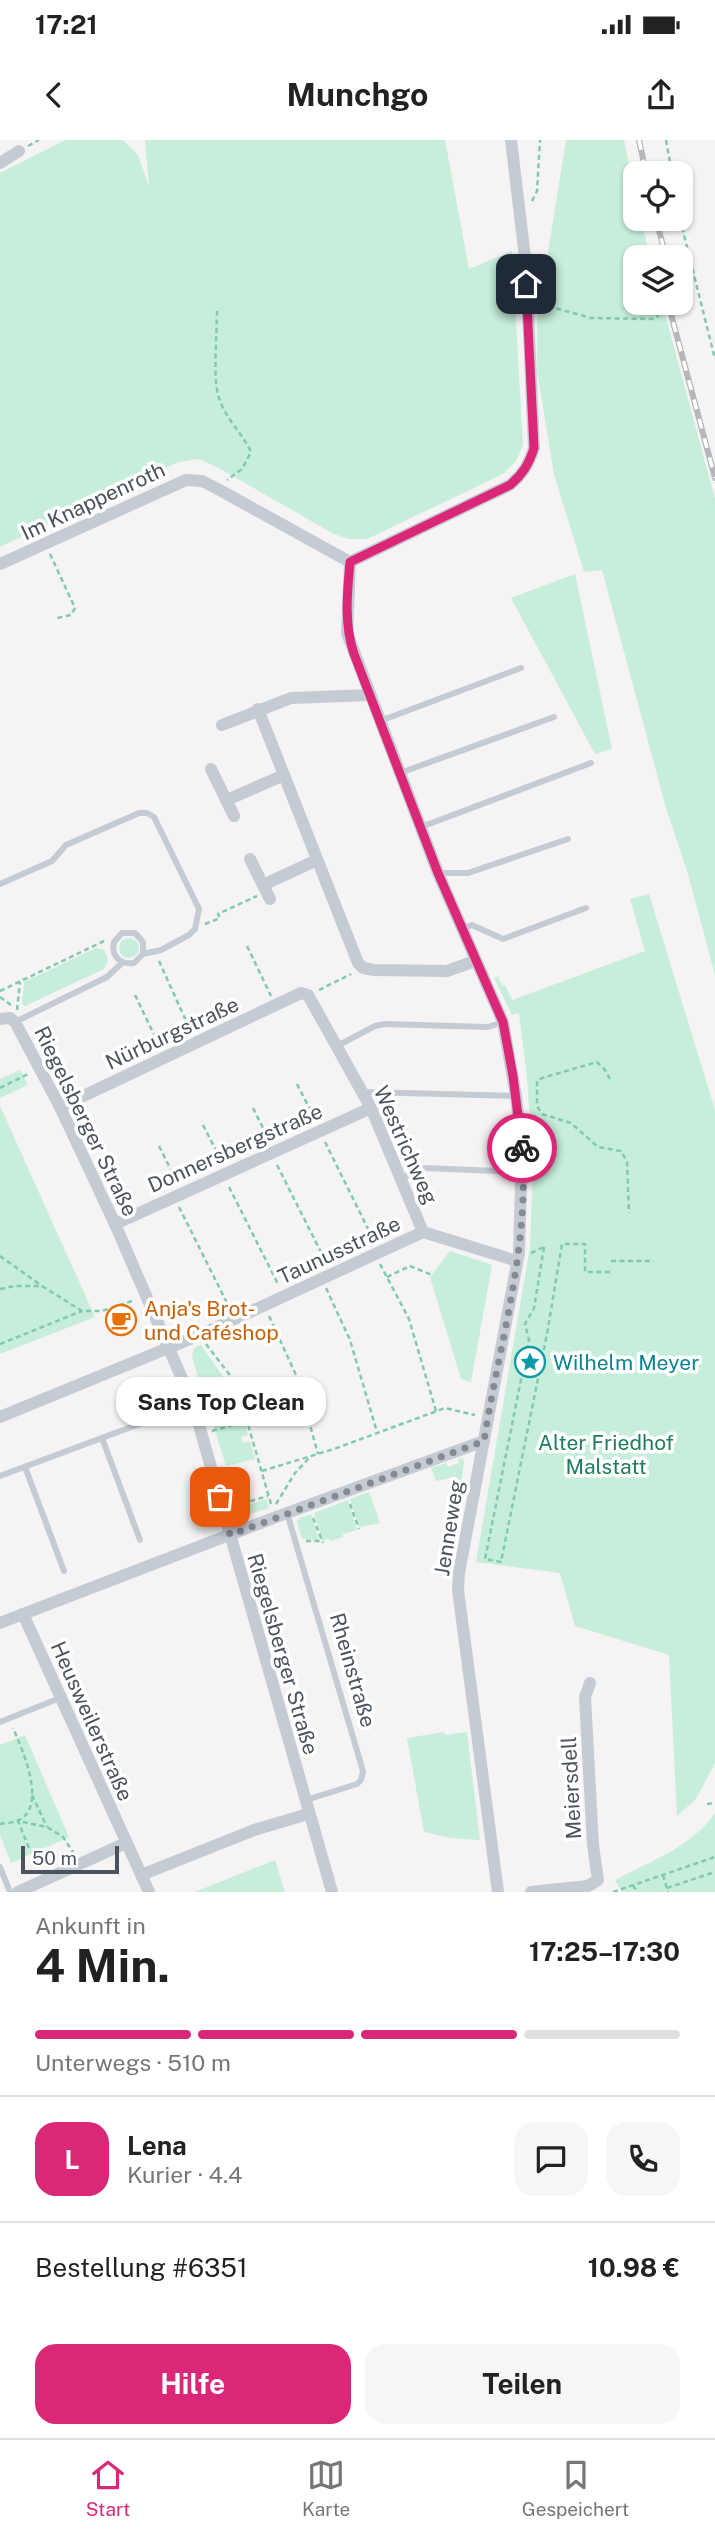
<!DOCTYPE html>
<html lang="de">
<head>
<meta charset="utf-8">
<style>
  :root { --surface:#fff; --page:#f6f6f6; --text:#222; --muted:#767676; --line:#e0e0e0; --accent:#db2777 }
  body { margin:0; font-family:"Public Sans",sans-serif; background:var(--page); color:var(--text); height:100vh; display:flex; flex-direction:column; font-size:26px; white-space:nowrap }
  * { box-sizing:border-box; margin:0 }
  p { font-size:23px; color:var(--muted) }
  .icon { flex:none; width:38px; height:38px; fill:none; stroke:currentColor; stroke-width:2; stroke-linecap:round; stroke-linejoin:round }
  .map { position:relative; height:1752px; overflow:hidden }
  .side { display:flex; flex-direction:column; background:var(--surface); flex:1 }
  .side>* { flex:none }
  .fabs { position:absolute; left:623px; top:21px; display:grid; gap:14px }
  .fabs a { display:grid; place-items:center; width:70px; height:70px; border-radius:14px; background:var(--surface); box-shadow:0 2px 5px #0004; font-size:35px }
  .scale { position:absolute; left:21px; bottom:18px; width:98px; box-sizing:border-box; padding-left:7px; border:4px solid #4b535f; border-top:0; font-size:19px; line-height:24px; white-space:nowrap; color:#4b535f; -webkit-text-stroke:5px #fff; paint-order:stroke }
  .pin { position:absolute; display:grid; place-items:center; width:60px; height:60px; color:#fff; margin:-30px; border-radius:14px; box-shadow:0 4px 10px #0006 }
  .courier { position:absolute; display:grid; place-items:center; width:70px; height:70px; margin:-35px; border:5px solid #db2777; border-radius:50%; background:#fff; color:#222; box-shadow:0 2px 9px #0007 }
  .bubble { position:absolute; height:49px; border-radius:21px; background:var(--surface); box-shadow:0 2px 5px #0004; font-size:23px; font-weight:700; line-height:49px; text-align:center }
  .summary em { font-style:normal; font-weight:700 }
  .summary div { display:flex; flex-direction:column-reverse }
  .summary { display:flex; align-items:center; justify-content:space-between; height:119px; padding:0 35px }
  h1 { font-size:46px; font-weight:700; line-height:52px }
  .bar { display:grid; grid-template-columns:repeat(4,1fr); gap:10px 7px; align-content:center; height:84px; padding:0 35px }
  .bar i { height:9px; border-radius:5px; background:var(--line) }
  .bar .active { background:var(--accent) }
  .bar p { grid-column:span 4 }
  .line { display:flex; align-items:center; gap:18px; padding:0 35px; border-top:2px solid var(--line) }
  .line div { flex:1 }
  .round { display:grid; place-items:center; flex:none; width:74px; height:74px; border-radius:21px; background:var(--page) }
  .primary-button { display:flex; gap:14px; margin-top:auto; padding:14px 35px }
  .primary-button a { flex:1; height:80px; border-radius:21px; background:var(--accent); color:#fff; font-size:28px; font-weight:700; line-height:80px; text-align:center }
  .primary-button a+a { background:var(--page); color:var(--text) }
  .status { display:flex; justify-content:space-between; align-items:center; height:49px; padding:0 35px; background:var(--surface); direction:ltr }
  .status svg { height:19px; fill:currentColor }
  header { display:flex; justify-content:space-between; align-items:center; height:91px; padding:0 35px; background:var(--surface); font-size:32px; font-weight:700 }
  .tab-bar { display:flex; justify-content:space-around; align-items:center; height:98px; border-top:2px solid var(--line); background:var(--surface); font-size:19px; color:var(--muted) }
  .tab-bar a { display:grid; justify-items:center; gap:4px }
  .tab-bar .active { color:var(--accent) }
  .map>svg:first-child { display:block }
  .green { fill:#c6eeda }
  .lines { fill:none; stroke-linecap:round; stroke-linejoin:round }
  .path { stroke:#80caae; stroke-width:2.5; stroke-dasharray:5 3.5; stroke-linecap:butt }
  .service { stroke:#c5cbd3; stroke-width:6 }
  .minor { stroke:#c5cbd3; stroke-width:12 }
  .rail-casing { stroke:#b5b7bc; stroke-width:6 }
  .rail { stroke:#fff; stroke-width:3.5; stroke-dasharray:10; stroke-linecap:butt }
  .done { stroke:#868b93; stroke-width:7; stroke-dasharray:0 12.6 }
  .route { stroke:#db2777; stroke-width:9 }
  .labels { text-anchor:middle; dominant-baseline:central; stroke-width:7; stroke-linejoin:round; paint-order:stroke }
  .street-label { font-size:21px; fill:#4b535f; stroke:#fff }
  .food-label { font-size:21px; fill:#c56008; stroke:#fff; text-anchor:start }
  .culture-label { font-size:21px; fill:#0d838f; stroke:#fff; text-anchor:start }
  .park-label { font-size:21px; fill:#1f7d59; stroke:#fff }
</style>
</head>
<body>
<div class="status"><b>17:21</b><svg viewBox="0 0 49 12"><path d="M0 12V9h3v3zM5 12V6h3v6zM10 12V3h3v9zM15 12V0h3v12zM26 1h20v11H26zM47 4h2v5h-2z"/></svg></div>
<header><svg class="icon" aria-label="back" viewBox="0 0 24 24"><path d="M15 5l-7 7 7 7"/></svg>Munchgo<svg class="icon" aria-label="share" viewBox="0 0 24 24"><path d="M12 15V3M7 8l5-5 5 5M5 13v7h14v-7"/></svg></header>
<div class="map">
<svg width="715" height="1752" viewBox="0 0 715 1752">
  <rect width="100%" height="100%" fill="#f5f3f3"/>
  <g class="green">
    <polygon points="65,0 123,0 138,15 149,47 145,0 445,0 469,129 512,111 523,305 516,321 503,334 367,399 349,399 334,394 217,327 199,319 178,322 0,407 0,33"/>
    <polygon points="566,0 624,0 635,55 635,79 641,79 650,117 635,117 635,163 662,163 715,359 715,835 688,734 666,668 602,430 584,432 554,334 537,231 537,181"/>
    <polygon points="575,434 612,609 595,614 511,458"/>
    <polygon points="649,754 715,970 715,1623 696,1659 677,1676 669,1515 575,1486 560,1433 476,1422 530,1107 533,1025 527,937 519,873 512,875 494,838 498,836 502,846 505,845 512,860 645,811 630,759"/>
    <circle cx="129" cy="808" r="10"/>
    <polygon points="96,808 104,810 108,820 104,829 25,866 22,864 24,842"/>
    <polygon points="20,930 28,945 0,958 0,939"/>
    <polygon points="0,966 95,1177 0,1214"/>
    <polygon points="450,1111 492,1125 471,1242 461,1239 430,1137"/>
    <polygon points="201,1205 226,1241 231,1240 236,1254 229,1256 231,1262 238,1261 248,1295 241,1297 243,1303 250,1301 255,1319 226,1326 192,1217 194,1208"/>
    <polygon points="458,1318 463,1319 464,1323 461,1345 451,1338 436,1341 431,1328 446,1323 448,1327 459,1323"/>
    <polygon points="369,1352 380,1383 359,1387 350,1359"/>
    <polygon points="266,1359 269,1368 244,1376 242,1367"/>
    <polygon points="348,1360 357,1390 343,1394 343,1397 330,1401 329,1399 322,1401 314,1373"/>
    <polygon points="311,1374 319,1400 302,1399 297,1382 300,1378"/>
    <polygon points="444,1592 445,1595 467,1592 480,1700 451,1698 424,1692 407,1598"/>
    <polygon points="25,1595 69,1697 11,1723 0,1695 0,1605"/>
    <path d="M715,1673V1752H622L615,1740C649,1722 693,1706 715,1673Z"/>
    <polygon points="275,1720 285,1752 195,1752"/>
  </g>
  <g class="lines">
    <g class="path">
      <polyline points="666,0 672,33"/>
      <polyline points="28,6 39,0"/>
      <polyline points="532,61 537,51 540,0"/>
      <polyline points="680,79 715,219"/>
      <polyline points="540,164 591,178 652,179 657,177 661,169"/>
      <path d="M217,171C217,191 213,238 218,255C225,279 241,291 251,312L242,329L227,340"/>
      <polyline points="50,414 75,468 71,475 57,478"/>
      <polyline points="205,784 220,778 218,774 257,756"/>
      <polyline points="247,806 271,856"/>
      <polyline points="159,821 191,892"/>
      <polyline points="319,850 351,834"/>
      <polyline points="0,851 104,801"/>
      <polyline points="135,855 159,905"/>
      <polyline points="0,857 11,865"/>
      <polyline points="17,870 20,842"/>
      <polyline points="610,939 605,930 597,922 542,938 537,941 537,966 542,974 571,983 598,1007 621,1011 627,1022 629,1073"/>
      <polyline points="297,944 316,981"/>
      <polyline points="0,948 28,934"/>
      <polyline points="253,968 270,1002"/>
      <polyline points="203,985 223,1024"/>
      <polyline points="325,1002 375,1103"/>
      <polyline points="159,1006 178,1044"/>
      <polyline points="277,1025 326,1122"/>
      <polyline points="229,1047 278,1144"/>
      <polyline points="179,1067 229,1167"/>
      <polyline points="544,1107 534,1168 525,1184 529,1200 485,1419 501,1422 547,1194 562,1104 585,1104 585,1132 611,1132"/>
      <polyline points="531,1113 544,1107"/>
      <polyline points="0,1116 42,1146"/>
      <polyline points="611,1121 654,1121"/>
      <polyline points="380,1124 409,1179 436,1271"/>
      <polyline points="387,1137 410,1126 432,1135"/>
      <polyline points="326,1148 350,1200 377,1292"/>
      <polyline points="0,1149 14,1146 42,1146 82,1171 102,1171 135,1160"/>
      <polyline points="269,1176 296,1235 318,1314"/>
      <polyline points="0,1204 82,1171"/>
      <polyline points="206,1204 236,1243 271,1364"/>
      <polyline points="212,1291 248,1281"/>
      <polyline points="262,1331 334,1309 445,1268 475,1275"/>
      <polyline points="276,1364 295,1333 311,1316"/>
      <polyline points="350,1364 359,1389"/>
      <polyline points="234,1366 268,1356"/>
      <polyline points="313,1378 323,1403"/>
      <polyline points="306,1401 320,1401"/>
      <polyline points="32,1655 47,1687"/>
      <polyline points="707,1664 715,1663"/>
      <path d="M0,1684C5,1683 12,1683 17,1681C49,1668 22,1609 13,1588"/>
      <polyline points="29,1708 18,1681 47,1687 63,1697 73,1712"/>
      <polyline points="663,1735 668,1752"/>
      <polyline points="633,1745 637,1752"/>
      <polyline points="667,1748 715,1732"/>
      <polyline points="613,1752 715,1717"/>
    </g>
    <g class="service">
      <polyline points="380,581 521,528"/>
      <polyline points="400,633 554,577"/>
      <polyline points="421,687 591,623"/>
      <polyline points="438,733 468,733 568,699"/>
      <path d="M0,744L52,721L66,705L139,673H147L154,677L199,769L195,789L189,795L161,810L143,814L134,823C120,825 111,816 114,802L122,793H135L143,802V814"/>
      <polyline points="462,789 472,785 503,799 586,768"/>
      <polyline points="15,882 107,837 122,823"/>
      <polyline points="337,906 375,886 385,884 488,887 503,882"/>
      <polyline points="363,952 516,956"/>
      <polyline points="402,1038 424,1028 523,1032"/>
      <polyline points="102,1298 140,1400"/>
      <polyline points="25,1327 64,1431"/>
      <polyline points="0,1336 193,1264"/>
      <polyline points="287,1373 363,1631 361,1640 357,1644 306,1660"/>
      <polyline points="0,1582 60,1558"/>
      <polyline points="0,1727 10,1752"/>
    </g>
    <g class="minor">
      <polyline points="0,23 19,11"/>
      <polyline points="350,422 347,493 438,733 503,882 516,956 522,1011 519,1113 459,1433 458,1450 498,1752"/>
      <path d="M350,422L510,345C523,334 529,324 534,308L526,126L511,0"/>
      <polyline points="0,424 186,340 202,341 216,348 350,422"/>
      <polyline points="258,569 358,823 363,828 374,830 447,831 475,821"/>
      <polyline points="222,585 291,558 370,555"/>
      <polyline points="211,629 234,676"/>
      <polyline points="227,660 284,635"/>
      <polyline points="250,719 270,759"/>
      <polyline points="263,745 317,720"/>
      <polyline points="0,879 10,878 15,882 60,967 115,1084 193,1264 332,1752"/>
      <polyline points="60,967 301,853 308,855 371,968 423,1092"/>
      <polyline points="115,1084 371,968"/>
      <polyline points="423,1092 517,1121"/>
      <polyline points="0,1277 200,1195 423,1092"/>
      <polyline points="23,1474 149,1752"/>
      <polyline points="0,1483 276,1377 484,1301"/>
      <polyline points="141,1735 254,1690 308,1674"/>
      <polyline points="588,1746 598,1740 593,1705 585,1557 590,1543"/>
      <polyline points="18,1752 126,1703"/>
      <polyline points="531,1752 588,1746"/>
    </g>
    <g class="rail-casing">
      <g id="rail">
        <polyline points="639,0 646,33"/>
        <polyline points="656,79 666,117"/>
        <polyline points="668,163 715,338"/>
      </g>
    </g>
    <use href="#rail" class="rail"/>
  </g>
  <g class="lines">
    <path class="done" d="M220,1357L230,1395L484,1301C499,1204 530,1107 522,1008"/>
    <path class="route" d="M522,1008L513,936L503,882L438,733L354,514C344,484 347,454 350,422L510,345C523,334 529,324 534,308L526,144"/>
  </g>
  <defs>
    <g id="cafe-ring" transform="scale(1.575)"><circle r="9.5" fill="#fff" stroke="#e8710a" stroke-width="1.5"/><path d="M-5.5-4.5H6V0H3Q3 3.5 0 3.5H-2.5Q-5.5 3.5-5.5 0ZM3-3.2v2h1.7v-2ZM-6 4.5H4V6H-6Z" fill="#e8710a"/></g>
    <g id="sight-ring" transform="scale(1.575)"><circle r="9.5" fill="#fff" stroke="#0f9aa8" stroke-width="1.5"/><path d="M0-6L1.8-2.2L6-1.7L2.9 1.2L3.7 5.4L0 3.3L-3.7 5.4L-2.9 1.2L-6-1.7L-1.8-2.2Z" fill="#0f9aa8"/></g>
  </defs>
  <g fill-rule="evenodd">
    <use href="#cafe-ring" x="121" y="1180"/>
    <use href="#sight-ring" x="530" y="1222"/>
  </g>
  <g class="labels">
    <g class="street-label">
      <text transform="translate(93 361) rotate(-25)">Im Knappenroth</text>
      <text transform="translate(172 893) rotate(-25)">Nürburgstraße</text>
      <text transform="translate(86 981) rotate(64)">Riegelsberger Straße</text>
      <text transform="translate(406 1005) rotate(66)">Westrichweg</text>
      <text transform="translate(235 1008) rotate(-24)">Donnersbergstraße</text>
      <text transform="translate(339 1110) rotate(-25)">Taunusstraße</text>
      <text transform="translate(449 1388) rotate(-81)">Jenneweg</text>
      <text transform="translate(283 1514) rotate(74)">Riegelsberger Straße</text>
      <text transform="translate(353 1530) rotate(74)">Rheinstraße</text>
      <text transform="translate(92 1581) rotate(66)">Heusweilerstraße</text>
      <text transform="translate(571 1648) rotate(-93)">Meiersdell</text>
    </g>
    <g class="food-label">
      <text x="144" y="1168">Anja's Brot-<tspan x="144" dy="24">und Caféshop</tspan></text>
    </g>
    <g class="culture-label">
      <text x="553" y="1222">Wilhelm Meyer</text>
    </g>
    <g class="park-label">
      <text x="606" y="1302">Alter Friedhof<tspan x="606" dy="24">Malstatt</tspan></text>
    </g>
  </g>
</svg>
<div class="fabs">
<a><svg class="icon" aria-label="locate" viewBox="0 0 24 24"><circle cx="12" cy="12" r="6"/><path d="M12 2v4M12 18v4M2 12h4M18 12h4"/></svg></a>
<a><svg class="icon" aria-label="layers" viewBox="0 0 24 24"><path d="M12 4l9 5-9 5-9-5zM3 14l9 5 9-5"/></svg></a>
</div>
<div class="scale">50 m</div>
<div class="pin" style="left:220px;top:1357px;background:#ea580c"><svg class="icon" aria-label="bag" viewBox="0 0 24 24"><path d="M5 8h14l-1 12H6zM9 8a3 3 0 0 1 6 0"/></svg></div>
<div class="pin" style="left:526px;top:144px;background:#1f2937"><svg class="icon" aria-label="home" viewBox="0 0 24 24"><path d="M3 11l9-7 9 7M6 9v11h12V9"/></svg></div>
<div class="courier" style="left:522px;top:1008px"><svg class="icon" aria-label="bike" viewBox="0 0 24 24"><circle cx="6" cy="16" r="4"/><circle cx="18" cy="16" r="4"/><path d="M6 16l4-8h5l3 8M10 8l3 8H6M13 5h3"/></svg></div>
<div class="bubble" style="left:116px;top:1237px;width:210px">Sans Top Clean</div>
</div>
<section class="side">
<div class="summary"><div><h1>4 Min.</h1><p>Ankunft in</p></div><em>17:25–17:30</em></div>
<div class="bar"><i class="active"></i><i class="active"></i><i class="active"></i><i></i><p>Unterwegs · 510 m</p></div>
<div class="line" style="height:126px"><b class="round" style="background:var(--accent);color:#fff">L</b><div><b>Lena</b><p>Kurier · 4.4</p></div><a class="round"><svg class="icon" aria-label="chat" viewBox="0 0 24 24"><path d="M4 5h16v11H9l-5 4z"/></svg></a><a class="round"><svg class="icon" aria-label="phone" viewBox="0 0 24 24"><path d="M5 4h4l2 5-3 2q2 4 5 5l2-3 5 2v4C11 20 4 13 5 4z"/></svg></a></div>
<div class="line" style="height:91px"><div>Bestellung #6351</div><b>10.98 €</b></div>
<div class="primary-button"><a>Hilfe</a><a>Teilen</a></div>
</section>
<nav class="tab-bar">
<a class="active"><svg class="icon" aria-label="home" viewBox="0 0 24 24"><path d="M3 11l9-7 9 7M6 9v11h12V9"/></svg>Start</a>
<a><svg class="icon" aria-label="map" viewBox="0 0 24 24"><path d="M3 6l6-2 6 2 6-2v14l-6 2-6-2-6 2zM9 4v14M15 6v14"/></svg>Karte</a>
<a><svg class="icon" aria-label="saved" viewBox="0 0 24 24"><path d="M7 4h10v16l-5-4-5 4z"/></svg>Gespeichert</a>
</nav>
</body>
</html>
